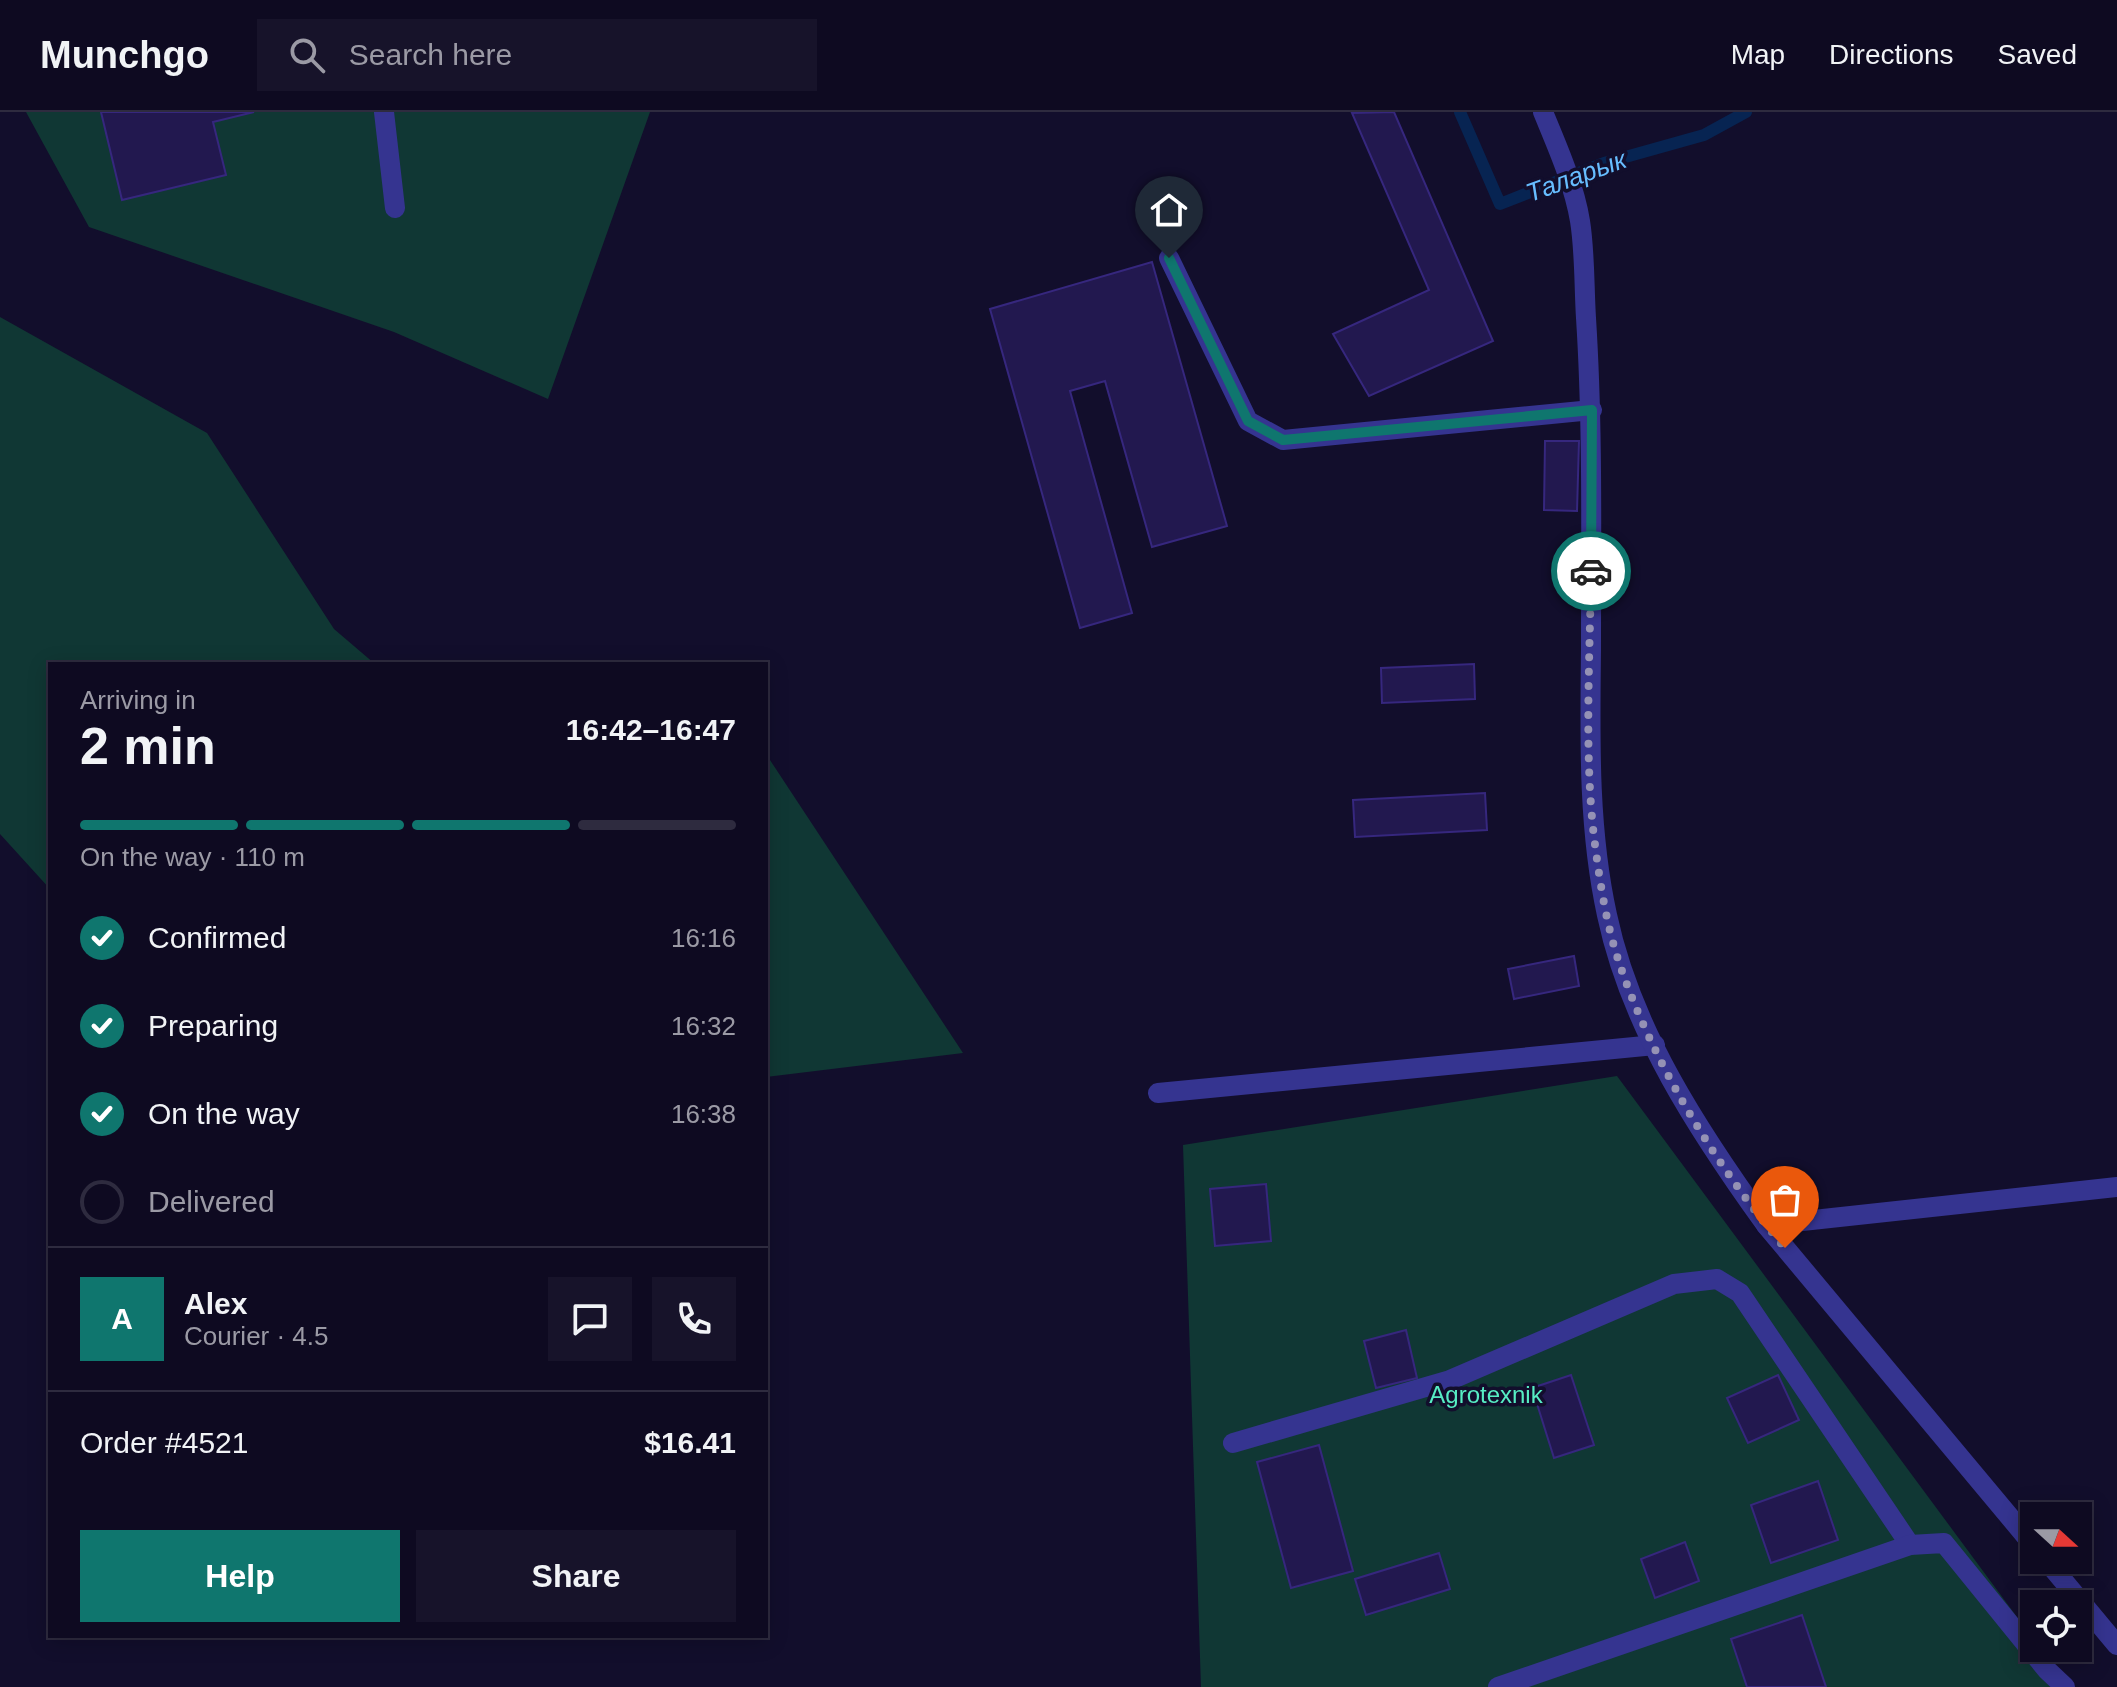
<!DOCTYPE html>
<html lang="en">
<head>
<meta charset="utf-8">
<style>
  :root { --surface:#0e0a21; --page:#17132a; --text:#f1f3f6; --muted:#9b9aa5; --line:#2e2b3f; --accent:#0f766e }
  body { margin:0; font-family:Arial,sans-serif; background:var(--page); color:var(--text); height:100vh; display:flex; flex-direction:column; font-size:30px; white-space:nowrap }
  * { box-sizing:border-box; margin:0 }
  p { font-size:26px; color:var(--muted) }
  .icon { flex:none; width:44px; height:44px; fill:none; stroke:currentColor; stroke-width:2; stroke-linecap:round; stroke-linejoin:round }
  .map { position:relative; flex:1; overflow:hidden }
  .details { position:absolute; left:48px; top:550px; width:720px; height:976px; display:flex; flex-direction:column; background:var(--surface); border-radius:0px; box-shadow:0 4px 20px #0003,0 0 0 2px var(--line) }
  .details>* { flex:none }
  .needle { width:52px; rotate:111deg }
  .fabs { position:absolute; left:2020px; top:1390px; display:grid; gap:16px }
  .fabs a { display:grid; place-items:center; width:72px; height:72px; border-radius:0px; background:var(--surface); box-shadow:0 4px 20px #0003,0 0 0 2px var(--line); font-size:40px }
  .pin { position:absolute; display:grid; place-items:center; width:68px; height:68px; color:#fff; margin:-82px -34px; border-radius:50% 50% 50% 0; rotate:-45deg; box-shadow:0 0 8px #0007 }
  .pin .icon { rotate:45deg }
  .courier { position:absolute; display:grid; place-items:center; width:80px; height:80px; margin:-40px; border:6px solid #0f766e; border-radius:50%; background:#fff; color:#222; box-shadow:0 2px 10px #0007 }
  .headline em { font-style:normal; font-weight:700 }
  .headline div { display:flex; flex-direction:column-reverse }
  .headline { display:flex; align-items:center; justify-content:space-between; height:136px; padding:0 32px }
  h1 { font-size:52px; font-weight:700; line-height:60px }
  .bar { display:grid; grid-template-columns:repeat(4,1fr); gap:12px 8px; align-content:center; height:96px; padding:0 32px }
  .bar i { height:10px; border-radius:6px; background:var(--line) }
  .bar .on { background:var(--accent) }
  .bar p { grid-column:span 4 }
  .line { display:flex; align-items:center; gap:20px; padding:0 32px; border-top:2px solid var(--line) }
  .line div { flex:1 }
  .round { display:grid; place-items:center; flex:none; width:84px; height:84px; border-radius:0px; background:var(--page) }
  ol { padding:0 32px; list-style:none }
  li { display:flex; align-items:center; gap:24px; height:88px }
  li p { margin-inline-start:auto }
  li .icon { padding:8px; border-radius:50%; background:var(--accent); color:#fff; stroke-width:4 }
  li:last-child { color:var(--muted) }
  li i { width:44px; height:44px; border:4px solid var(--line); border-radius:50% }
  .button { display:flex; gap:16px; margin-top:auto; padding:16px 32px }
  .button a { flex:1; height:92px; border-radius:0px; background:var(--accent); color:#fff; font-size:32px; font-weight:700; line-height:92px; text-align:center }
  .button a+a { background:var(--page); color:var(--text) }
  header { display:flex; align-items:center; gap:48px; box-sizing:border-box; height:112px; padding:0 40px; background:var(--surface); border-bottom:2px solid var(--line) }
  header strong { font-size:38px }
  nav { display:flex; gap:44px; margin-inline-start:auto; font-size:28px }
  .search { width:560px; height:72px; background:var(--page); display:flex; align-items:center; gap:20px; box-sizing:border-box; padding:0 28px; border-radius:0px; color:var(--muted); font-size:30px }
  .map>svg:first-child { display:block }
  .green { fill:#103734 }
  .lines { fill:none; stroke-linecap:round; stroke-linejoin:round }
  .stream { stroke:#072452; stroke-width:12 }
  .building { fill:#22184f; stroke:#36277e; stroke-width:2 }
  .service { stroke:#353490; stroke-width:20 }
  .minor { stroke:#353490; stroke-width:20 }
  .done { stroke:#9592b5; stroke-width:8; stroke-dasharray:0 14.4 }
  .route { stroke:#0f766e; stroke-width:10 }
  .labels { text-anchor:middle; dominant-baseline:central; stroke-width:7; stroke-linejoin:round; paint-order:stroke }
  .park-label { font-size:24px; fill:#57edc4; stroke:#120e2c }
  .water-label { font-size:26px; font-style:italic; fill:#67bdff; stroke:#120e2c }
</style>
</head>
<body>
<header>
<strong>Munchgo</strong>
<div class="search"><svg class="icon" aria-label="search" viewBox="0 0 24 24"><circle cx="10" cy="10" r="6"/><path d="M15 15l6 6"/></svg>Search here</div>
<nav><a>Map</a><a>Directions</a><a>Saved</a></nav>
</header>
<div class="map">
<svg width="2117" height="1575" viewBox="0 0 2117 1575">
  <rect width="100%" height="100%" fill="#120e2c"/>
  <g class="green">
    <polygon points="26,0 650,0 548,287 394,220 89,115"/>
    <polygon points="0,205 207,321 334,517 375,552 50,552 50,777 0,722"/>
    <polygon points="766,642 963,941 766,965"/>
    <polygon points="1617,964 2034,1528 2069,1575 1201,1575 1183,1033"/>
  </g>
  <g class="lines">
    <polyline class="stream" points="1460,0 1500,92 1604,51 1704,23 1746,0"/>
  </g>
  <g class="building">
    <polygon points="101,0 254,0 213,10 226,63 122,88"/>
    <polygon points="1394,0 1493,229 1369,284 1333,222 1429,178 1352,1"/>
    <polygon points="1152,150 1227,414 1152,435 1105,269 1070,279 1132,501 1080,516 990,197"/>
    <polygon points="1545,329 1579,329 1577,399 1544,398"/>
    <polygon points="1474,552 1475,587 1382,591 1381,556"/>
    <polygon points="1485,681 1487,718 1355,725 1353,688"/>
    <polygon points="1574,844 1579,874 1514,887 1508,857"/>
    <polygon points="1266,1072 1271,1129 1215,1134 1210,1077"/>
    <polygon points="1406,1218 1417,1266 1376,1276 1364,1229"/>
    <polygon points="1571,1263 1594,1333 1554,1346 1532,1276"/>
    <polygon points="1778,1263 1799,1308 1748,1331 1727,1286"/>
    <polygon points="1319,1333 1353,1459 1291,1476 1257,1350"/>
    <polygon points="1818,1369 1838,1428 1771,1451 1751,1393"/>
    <polygon points="1685,1430 1699,1469 1655,1486 1641,1447"/>
    <polygon points="1439,1441 1450,1477 1366,1503 1355,1467"/>
    <polygon points="1802,1503 1826,1575 1747,1575 1731,1527"/>
  </g>
  <g class="lines">
    <g class="service">
      <polyline points="1169,146 1248,309 1283,328 1592,298"/>
      <polyline points="1158,981 1655,933"/>
      <polyline points="1766,1113 2117,1075"/>
      <polyline points="1233,1331 1450,1268 1674,1172 1717,1167 1740,1181 1910,1433"/>
      <polyline points="1498,1575 1910,1433 1944,1431 2047,1558 2065,1575"/>
    </g>
    <g class="minor">
      <polyline points="384,0 395,96"/>
      <path d="M1543,0C1557,34 1574,72 1580,109C1585,140 1584,174 1586,206C1593,316 1591,427 1591,538C1590,627 1588,716 1607,803C1631,917 1699,1020 1766,1113L2034,1434"/>
      <polyline points="2046,1448 2117,1533"/>
    </g>
  </g>
  <g class="lines">
    <path class="done" d="M1591,459C1590,545 1584,640 1594,725C1599,764 1605,806 1617,844C1650,947 1716,1054 1785,1136"/>
    <polyline class="route" points="1169,146 1248,309 1283,328 1592,298 1591,459"/>
  </g>
  <g class="labels">
    <g class="park-label">
      <text x="1486" y="1282">Agrotexnik</text>
    </g>
    <g class="water-label">
      <text transform="translate(1576 64) rotate(-20)">Таларык</text>
    </g>
  </g>
</svg>
<div class="fabs">
<a><svg class="needle" viewBox="-14 -14 28 28"><path d="M0-13l5 13h-10z" fill="#e53935"/><path d="M0 13l5-13h-10z" fill="#9b9aa5"/></svg></a>
<a><svg class="icon" aria-label="locate" viewBox="0 0 24 24"><circle cx="12" cy="12" r="6"/><path d="M12 2v4M12 18v4M2 12h4M18 12h4"/></svg></a>
</div>
<div class="pin" style="left:1785px;top:1136px;background:#ea580c"><svg class="icon" aria-label="bag" viewBox="0 0 24 24"><path d="M5 8h14l-1 12H6zM9 8a3 3 0 0 1 6 0"/></svg></div>
<div class="pin" style="left:1169px;top:146px;background:#1f2937"><svg class="icon" aria-label="home" viewBox="0 0 24 24"><path d="M3 11l9-7 9 7M6 9v11h12V9"/></svg></div>
<div class="courier" style="left:1591px;top:459px"><svg class="icon" aria-label="car" viewBox="0 0 24 24"><path d="M5 17H2v-5l4-1 3-4h7l3 4 3 1v5h-3M9 17h6M6 11h13"/><circle cx="7" cy="17" r="2"/><circle cx="17" cy="17" r="2"/></svg></div>
<section class="details">
<div class="headline"><div><h1>2 min</h1><p>Arriving in</p></div><em>16:42–16:47</em></div>
<div class="bar"><i class="on"></i><i class="on"></i><i class="on"></i><i></i><p>On the way · 110 m</p></div>
<ol>
<li><svg class="icon" aria-label="check" viewBox="0 0 24 24"><path d="M5 12l5 5 9-10"/></svg>Confirmed<p>16:16</p></li>
<li><svg class="icon" aria-label="check" viewBox="0 0 24 24"><path d="M5 12l5 5 9-10"/></svg>Preparing<p>16:32</p></li>
<li><svg class="icon" aria-label="check" viewBox="0 0 24 24"><path d="M5 12l5 5 9-10"/></svg>On the way<p>16:38</p></li>
<li><i></i>Delivered</li>
</ol>
<div class="line" style="height:144px"><b class="round" style="background:var(--accent);color:#fff">A</b><div><b>Alex</b><p>Courier · 4.5</p></div><a class="round"><svg class="icon" aria-label="chat" viewBox="0 0 24 24"><path d="M4 5h16v11H9l-5 4z"/></svg></a><a class="round"><svg class="icon" aria-label="phone" viewBox="0 0 24 24"><path d="M5 4h4l2 5-3 2q2 4 5 5l2-3 5 2v4C11 20 4 13 5 4z"/></svg></a></div>
<div class="line" style="height:104px"><div>Order #4521</div><b>$16.41</b></div>
<div class="button"><a>Help</a><a>Share</a></div>
</section>
</div>
</body>
</html>
